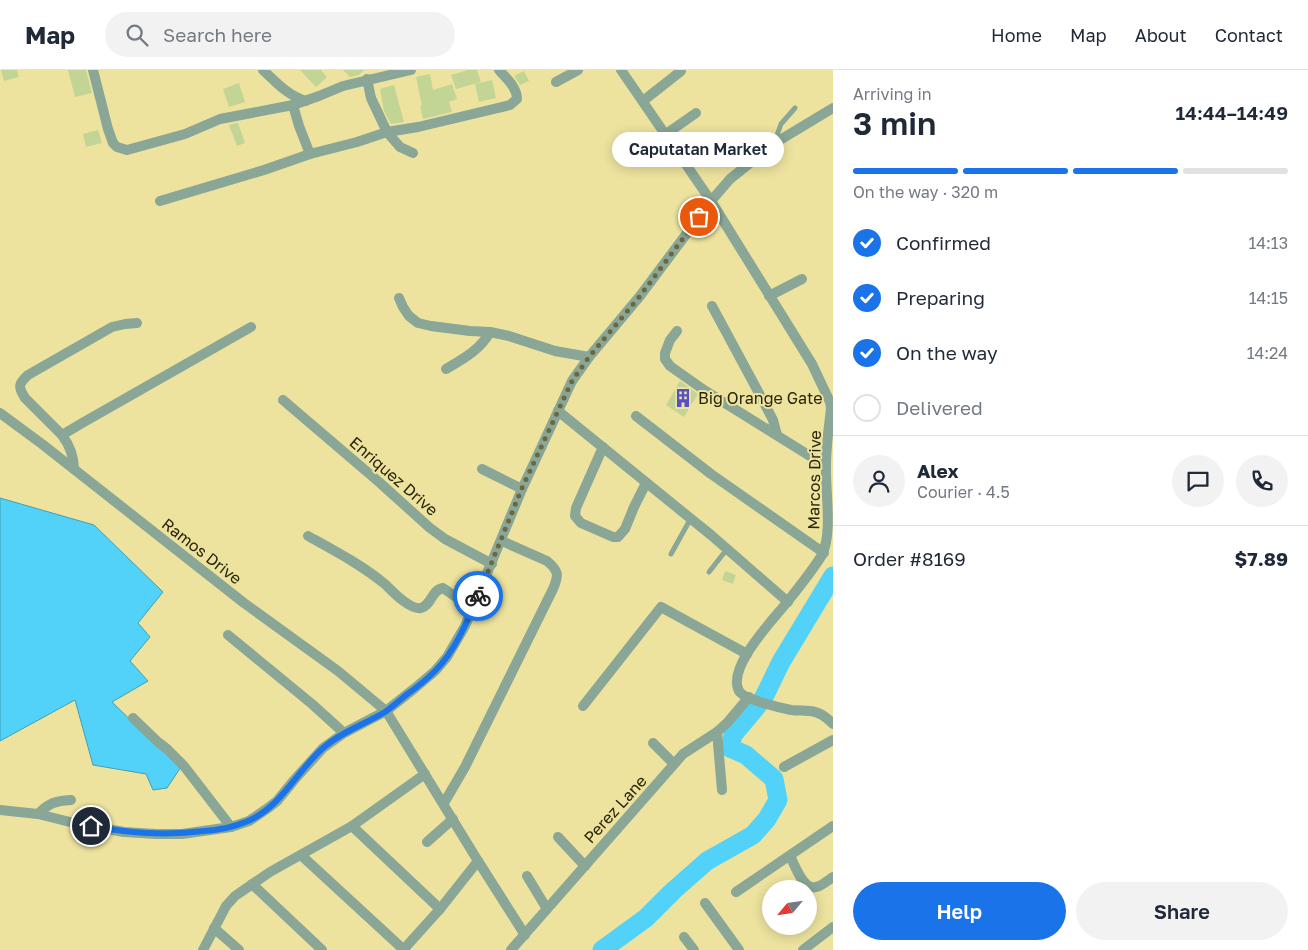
<!DOCTYPE html>
<html lang="en">
<head>
<meta charset="utf-8">
<style>
  :root { --surface:#fff; --page:#f2f2f3; --text:#1f2937; --muted:#747a83; --line:#e0e1e3; --accent:#1a73e8 }
  body { margin:0; font-family:"Golos Text",sans-serif; background:var(--page); color:var(--text); height:100vh; display:flex; flex-direction:column; font-size:19px; white-space:nowrap }
  * { box-sizing:border-box; margin:0 }
  p { font-size:16px; color:var(--muted) }
  .icon { flex:none; width:28px; height:28px; fill:none; stroke:currentColor; stroke-width:2; stroke-linecap:round; stroke-linejoin:round }
  .map { position:relative; flex:1; overflow:hidden }
  .details { display:flex; flex-direction:column; background:var(--surface); width:475px }
  .details>* { flex:none }
  .needle { width:32px; rotate:241deg }
  .buttons { position:absolute; left:762px; top:810px; display:grid; gap:10px }
  .buttons a { display:grid; place-items:center; width:55px; height:55px; border-radius:50%; background:var(--surface); box-shadow:0 2px 12px #0003; font-size:25px }
  .pin { position:absolute; display:grid; place-items:center; width:42px; height:42px; color:#fff; margin:-21px; border:2px solid #fff; border-radius:50%; box-shadow:0 1px 5px #0007 }
  .courier { position:absolute; display:grid; place-items:center; width:50px; height:50px; margin:-25px; border:4px solid #1a73e8; border-radius:50%; background:#fff; color:#222; box-shadow:0 1px 6px #0007 }
  .bubble { position:absolute; height:35px; border-radius:18px; background:var(--surface); box-shadow:0 2px 12px #0003; font-size:16px; font-weight:600; line-height:35px; text-align:center }
  .headline em { font-style:normal; font-weight:600 }
  .headline div { display:flex; flex-direction:column-reverse }
  .headline { display:flex; align-items:center; justify-content:space-between; height:85px; padding:0 20px }
  h1 { font-size:32px; font-weight:600; line-height:38px }
  .bar { display:grid; grid-template-columns:repeat(4,1fr); gap:8px 5px; align-content:center; height:60px; padding:0 20px }
  .bar i { height:6px; border-radius:4px; background:var(--line) }
  .bar .current { background:var(--accent) }
  .bar p { grid-column:span 4 }
  .line { display:flex; align-items:center; gap:12px; padding:0 20px; border-top:1px solid var(--line) }
  .line div { flex:1 }
  .round { display:grid; place-items:center; flex:none; width:52px; height:52px; border-radius:26px; background:var(--page) }
  ol { padding:0 20px; list-style:none }
  li { display:flex; align-items:center; gap:15px; height:55px }
  li p { margin-inline-start:auto }
  li .icon { padding:5px; border-radius:50%; background:var(--accent); color:#fff; stroke-width:4 }
  li:last-child { color:var(--muted) }
  li i { width:28px; height:28px; border:2px solid var(--line); border-radius:50% }
  .cta { display:flex; gap:10px; margin-top:auto; padding:10px 20px }
  .cta a { flex:1; height:58px; border-radius:30px; background:var(--accent); color:#fff; font-size:20px; font-weight:600; line-height:58px; text-align:center }
  .cta a+a { background:var(--page); color:var(--text) }
  header { display:flex; align-items:center; gap:30px; box-sizing:border-box; height:70px; padding:0 25px; background:var(--surface); border-bottom:1px solid var(--line) }
  header strong { font-size:24px }
  nav { display:flex; gap:28px; margin-inline-start:auto; font-size:18px }
  .search { width:350px; height:45px; background:var(--page); display:flex; align-items:center; gap:12px; box-sizing:border-box; padding:0 18px; border-radius:28px; color:var(--muted); font-size:19px }
  main { display:flex; flex:1; min-height:0 }
  .map>svg:first-child { display:block }
  .water { fill:#52d2f8; stroke:#459eb0 }
  .lines { fill:none; stroke-linecap:round; stroke-linejoin:round }
  .river { stroke:#52d2f8; stroke-width:19 }
  .building { fill:#c3d594 }
  .service { stroke:#89a696; stroke-width:5 }
  .minor { stroke:#89a696; stroke-width:10 }
  .done { stroke:#6d673d; stroke-width:5; stroke-dasharray:0 9 }
  .route { stroke:#1a73e8; stroke-width:6 }
  .labels { text-anchor:middle; dominant-baseline:central; stroke-width:4; stroke-linejoin:round; paint-order:stroke }
  .poi-label { font-size:16px; fill:#282408; stroke:#ede39f; text-anchor:start }
  .street-label { font-size:16px; fill:#282408; stroke:#ede39f }
</style>
</head>
<body>
<header>
<strong>Map</strong>
<div class="search"><svg class="icon" aria-label="search" viewBox="0 0 24 24"><circle cx="10" cy="10" r="6"/><path d="M15 15l6 6"/></svg>Search here</div>
<nav><a>Home</a><a>Map</a><a>About</a><a>Contact</a></nav>
</header>
<main>
<div class="map">
<svg width="833" height="880" viewBox="0 0 833 880">
  <rect width="100%" height="100%" fill="#ede39f"/>
  <polygon class="water" points="0,428 94,455 163,522 138,553 150,567 130,591 148,611 112,632 151,670 168,683 181,697 167,718 153,720 146,704 93,695 75,630 0,671"/>
  <g class="lines">
    <polyline class="river" points="602,880 646,848 673,821 707,791 753,765 767,749 778,730 774,709 746,685 730,678 733,665 763,629 781,592 833,506"/>
  </g>
  <g class="building">
    <polygon points="1,0 17,0 19,7 4,11"/>
    <polygon points="68,0 86,0 92,23 75,27"/>
    <polygon points="300,0 321,0 327,7 316,17"/>
    <polygon points="343,0 364,0 359,5 350,7"/>
    <polygon points="468,0 477,0 481,12 456,19 451,5"/>
    <polygon points="524,1 529,11 520,15 514,6"/>
    <polygon points="430,4 433,20 452,14 457,29 449,32 452,42 423,49 420,36 422,36 416,7"/>
    <polygon points="492,10 496,28 479,32 475,14"/>
    <polygon points="239,13 245,32 229,37 223,19"/>
    <polygon points="394,15 404,52 391,54 384,41 380,19"/>
    <polygon points="238,53 245,73 237,76 229,55"/>
    <polygon points="98,60 102,73 86,77 83,64"/>
    <polygon points="680,311 698,324 684,347 666,335"/>
    <polygon points="725,501 736,505 733,514 722,510"/>
  </g>
  <g class="lines">
    <g class="service">
      <polyline points="775,71 781,54 795,38"/>
      <polyline points="671,484 691,448"/>
      <polyline points="709,502 727,479"/>
    </g>
    <g class="minor">
      <polyline points="93,0 108,59 113,73 117,77 127,80 185,64 220,49 293,35 319,26 343,16 411,0"/>
      <path d="M263,0C276,12 288,26 306,31"/>
      <path d="M621,0L711,131L812,294L830,332L831,338C829,357 826,376 826,395C825,421 833,462 822,485C812,501 800,516 788,531C775,548 726,597 739,621C743,629 781,638 791,640C798,641 804,640 810,641C820,642 826,647 833,654"/>
      <polyline points="556,12 578,0"/>
      <polyline points="643,31 681,1"/>
      <polyline points="293,35 299,56 310,84 357,72 387,62 371,28 367,9"/>
      <path d="M387,62L418,57L510,35L517,29C517,17 506,8 499,0"/>
      <polyline points="387,62 400,77 413,83"/>
      <polyline points="666,64 696,43"/>
      <polyline points="160,131 264,100 310,84"/>
      <polyline points="769,226 802,209"/>
      <polyline points="399,228 403,237 409,246 418,253 431,256 470,261 490,262 509,266 555,281 589,287"/>
      <polyline points="712,236 761,327 773,350 777,365"/>
      <polyline points="677,261 670,270 665,283 665,289 670,296 704,320 826,396"/>
      <path d="M446,299C463,289 480,280 490,262"/>
      <polyline points="283,330 379,412 430,458 445,469 492,494"/>
      <polyline points="558,341 711,465 788,532"/>
      <polyline points="0,343 42,374 244,533 338,601 386,641 478,791 440,839 403,880"/>
      <polyline points="636,346 711,404 824,483"/>
      <polyline points="62,365 84,352 251,257"/>
      <polyline points="603,377 576,438 575,446 581,453 613,467 618,467 625,459 634,437 646,413"/>
      <path d="M74,399C74,386 70,376 62,365L25,328C18,317 18,314 28,305L112,257L125,254L137,253"/>
      <polyline points="482,399 522,419"/>
      <path d="M308,466C335,481 362,495 386,515C393,522 410,540 421,538C432,535 431,520 443,518L473,539"/>
      <polyline points="228,565 312,634 344,663"/>
      <polyline points="583,636 661,537 747,584"/>
      <polyline points="133,648 158,672 167,679 184,696 231,757"/>
      <polyline points="717,662 722,720"/>
      <polyline points="653,673 674,694"/>
      <polyline points="784,697 833,670"/>
      <path d="M444,733L465,697L553,519C559,505 559,501 547,491L502,471"/>
      <polyline points="0,740 38,744 74,753 124,762 156,764 182,764 231,757 249,751 268,738 277,731 295,709 323,678 344,663 386,641 415,618 435,601 447,587 465,556 522,419 572,311 589,287 640,226 711,131 730,109 775,73 833,38"/>
      <path d="M38,744C49,733 55,731 71,730"/>
      <polyline points="352,756 440,839"/>
      <polyline points="558,767 585,796"/>
      <polyline points="427,772 453,749"/>
      <polyline points="302,786 404,880"/>
      <path d="M790,786C795,795 803,821 816,817C822,816 828,810 833,807"/>
      <polyline points="478,791 525,865"/>
      <polyline points="527,806 547,839"/>
      <polyline points="252,814 322,880"/>
      <polyline points="736,822 833,756"/>
      <polyline points="705,833 739,880"/>
      <polyline points="214,858 239,880"/>
      <polyline points="684,867 694,880"/>
      <polyline points="203,880 226,836 235,826 270,802 352,756 425,704"/>
      <polyline points="511,880 683,684 717,662 727,653 749,627"/>
      <polyline points="803,880 833,857"/>
    </g>
  </g>
  <g class="lines">
    <polyline class="done" points="478,526 522,418 572,311 589,287 640,226 699,147"/>
    <path class="route" d="M91,756C130,763 163,766 204,761C219,760 234,757 248,751C281,737 297,701 323,678C341,662 365,654 385,642C392,637 399,631 406,625C416,618 426,610 435,601C455,581 467,552 478,526"/>
  </g>
  <defs>
    <g id="building-bare" transform="scale(1.5)"><path d="M-4-6H4V6H1V3H-1V6H-4ZM-2.5-4.3h1.7v1.8h-1.7ZM.8-4.3h1.7v1.8H.8ZM-2.5-1h1.7V.8h-1.7ZM.8-1h1.7V.8H.8Z" fill="#5850c7" stroke="#ede39f" stroke-width="2.5" paint-order="stroke"/></g>
  </defs>
  <g fill-rule="evenodd">
    <use href="#building-bare" x="683" y="328"/>
  </g>
  <g class="labels">
    <g class="poi-label">
      <text x="698" y="328">Big Orange Gate</text>
    </g>
    <g class="street-label">
      <text transform="translate(394 406) rotate(41)">Enriquez Drive</text>
      <text transform="translate(814 410) rotate(-89)">Marcos Drive</text>
      <text transform="translate(202 481) rotate(38)">Ramos Drive</text>
      <text transform="translate(615 739) rotate(-48)">Perez Lane</text>
    </g>
  </g>
</svg>
<div class="buttons">
<a><svg class="needle" viewBox="-14 -14 28 28"><path d="M0-13l5 13h-10z" fill="#e53935"/><path d="M0 13l5-13h-10z" fill="#747a83"/></svg></a>
</div>
<div class="pin" style="left:699px;top:147px;background:#ea580c"><svg class="icon" aria-label="bag" viewBox="0 0 24 24"><path d="M5 8h14l-1 12H6zM9 8a3 3 0 0 1 6 0"/></svg></div>
<div class="pin" style="left:91px;top:756px;background:#1f2937"><svg class="icon" aria-label="home" viewBox="0 0 24 24"><path d="M3 11l9-7 9 7M6 9v11h12V9"/></svg></div>
<div class="courier" style="left:478px;top:526px"><svg class="icon" aria-label="bike" viewBox="0 0 24 24"><circle cx="6" cy="16" r="4"/><circle cx="18" cy="16" r="4"/><path d="M6 16l4-8h5l3 8M10 8l3 8H6M13 5h3"/></svg></div>
<div class="bubble" style="left:612px;top:62px;width:172px">Caputatan Market</div>
</div>
<section class="details">
<div class="headline"><div><h1>3 min</h1><p>Arriving in</p></div><em>14:44–14:49</em></div>
<div class="bar"><i class="current"></i><i class="current"></i><i class="current"></i><i></i><p>On the way · 320 m</p></div>
<ol>
<li><svg class="icon" aria-label="check" viewBox="0 0 24 24"><path d="M5 12l5 5 9-10"/></svg>Confirmed<p>14:13</p></li>
<li><svg class="icon" aria-label="check" viewBox="0 0 24 24"><path d="M5 12l5 5 9-10"/></svg>Preparing<p>14:15</p></li>
<li><svg class="icon" aria-label="check" viewBox="0 0 24 24"><path d="M5 12l5 5 9-10"/></svg>On the way<p>14:24</p></li>
<li><i></i>Delivered</li>
</ol>
<div class="line" style="height:90px"><a class="round"><svg class="icon" aria-label="person" viewBox="0 0 24 24"><circle cx="12" cy="8" r="4"/><path d="M4 21q1-7 8-7t8 7"/></svg></a><div><b>Alex</b><p>Courier · 4.5</p></div><a class="round"><svg class="icon" aria-label="chat" viewBox="0 0 24 24"><path d="M4 5h16v11H9l-5 4z"/></svg></a><a class="round"><svg class="icon" aria-label="phone" viewBox="0 0 24 24"><path d="M5 4h4l2 5-3 2q2 4 5 5l2-3 5 2v4C11 20 4 13 5 4z"/></svg></a></div>
<div class="line" style="height:65px"><div>Order #8169</div><b>$7.89</b></div>
<div class="cta"><a>Help</a><a>Share</a></div>
</section>
</main>
</body>
</html>
